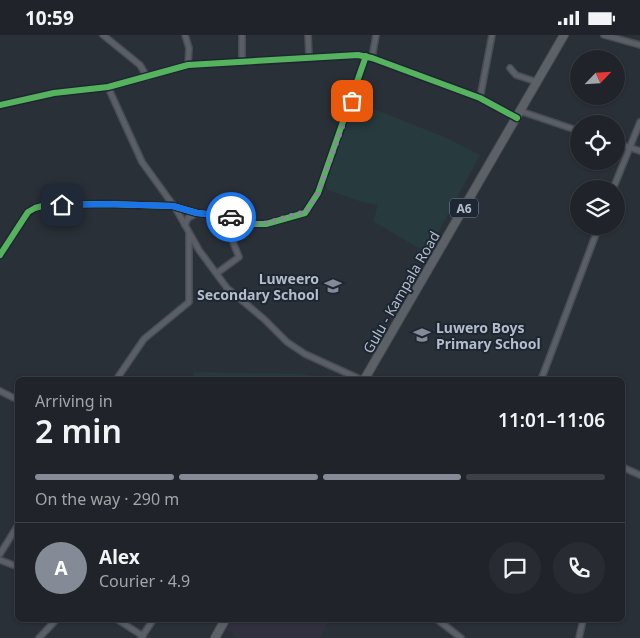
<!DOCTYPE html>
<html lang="en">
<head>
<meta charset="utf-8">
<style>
  :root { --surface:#20242a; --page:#282c32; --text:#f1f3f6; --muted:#a2a4a8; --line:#3d4147; --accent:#848b96 }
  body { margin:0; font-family:"Noto Sans",sans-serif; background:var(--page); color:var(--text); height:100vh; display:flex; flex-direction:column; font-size:19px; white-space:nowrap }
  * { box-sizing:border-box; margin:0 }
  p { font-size:16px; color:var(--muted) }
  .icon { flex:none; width:28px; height:28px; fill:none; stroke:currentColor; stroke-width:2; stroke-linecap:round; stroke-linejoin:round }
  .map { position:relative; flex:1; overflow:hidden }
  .side { position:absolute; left:15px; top:342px; width:610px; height:245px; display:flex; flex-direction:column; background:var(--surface); border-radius:8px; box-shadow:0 1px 4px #0004,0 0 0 1px var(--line) }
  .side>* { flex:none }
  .needle { width:32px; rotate:65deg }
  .buttons { position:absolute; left:570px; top:15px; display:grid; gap:10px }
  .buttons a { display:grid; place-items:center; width:55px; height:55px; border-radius:50%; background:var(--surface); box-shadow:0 1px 4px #0004,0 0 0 1px var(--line); font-size:25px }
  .pin { position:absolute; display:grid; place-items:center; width:42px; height:42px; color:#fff; margin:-21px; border-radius:10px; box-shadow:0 2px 8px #0006 }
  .courier { position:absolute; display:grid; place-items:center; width:50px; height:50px; margin:-25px; border:4px solid #1a73e8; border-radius:50%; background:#fff; color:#222; box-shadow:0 1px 6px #0007 }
  .headline em { font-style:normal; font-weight:600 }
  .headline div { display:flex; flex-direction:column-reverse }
  .headline { display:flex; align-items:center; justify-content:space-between; height:85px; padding:0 20px }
  h1 { font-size:32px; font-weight:600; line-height:38px }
  .bar { display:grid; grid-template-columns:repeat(4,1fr); gap:8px 5px; align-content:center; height:60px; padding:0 20px }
  .bar i { height:6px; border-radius:4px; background:var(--line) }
  .bar .selected { background:var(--accent) }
  .bar p { grid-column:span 4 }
  .line { display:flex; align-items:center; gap:12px; padding:0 20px; border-top:1px solid var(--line) }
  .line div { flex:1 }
  .round { display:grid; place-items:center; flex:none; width:52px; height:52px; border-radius:26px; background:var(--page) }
  .status { display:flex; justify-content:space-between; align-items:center; height:35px; padding:0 25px; background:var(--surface); direction:ltr }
  .status svg { height:14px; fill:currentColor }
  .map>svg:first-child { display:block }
  .medical { fill:#31303e }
  .green { fill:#273a3e }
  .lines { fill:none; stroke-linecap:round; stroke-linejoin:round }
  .minor-casing { stroke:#484c53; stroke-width:8 }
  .primary-casing { stroke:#484c55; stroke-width:10 }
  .minor { stroke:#5a5e66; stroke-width:5 }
  .primary { stroke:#5c6168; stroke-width:8 }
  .cycleway-casing { stroke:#1d2633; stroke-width:9 }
  .cycleway { stroke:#56b35d; stroke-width:6 }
  .done { stroke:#848b96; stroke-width:5; stroke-dasharray:0 9 }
  .route { stroke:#1a73e8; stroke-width:6 }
  .labels { text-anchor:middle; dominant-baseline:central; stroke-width:4; stroke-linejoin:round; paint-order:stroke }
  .shield { fill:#1d2633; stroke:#878f9c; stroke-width:1 }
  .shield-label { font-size:12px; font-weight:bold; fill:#b4bcc9 }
  .poi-label { font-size:14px; font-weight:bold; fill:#b4bcc9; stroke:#1d2633; text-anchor:end }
  .street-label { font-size:14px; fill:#b4bcc9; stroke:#1d2633 }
</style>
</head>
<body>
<div class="status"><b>10:59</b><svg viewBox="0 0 49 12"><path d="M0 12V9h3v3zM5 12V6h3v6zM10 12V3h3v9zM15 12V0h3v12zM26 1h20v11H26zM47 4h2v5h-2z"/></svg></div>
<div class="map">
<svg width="640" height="603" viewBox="0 0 640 603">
  <rect width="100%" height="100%" fill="#2a3038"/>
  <polygon class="medical" points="231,585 328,585 321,603 237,603 225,594"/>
  <g class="green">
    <polygon points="354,66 449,104 480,120 429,214 422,215 373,186 378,170 362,167 328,155 324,148"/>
    <polygon points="194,337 301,339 325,342 323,345 193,345"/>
  </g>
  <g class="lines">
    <g class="minor-casing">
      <g id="minor">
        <polyline points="103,0 140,30 147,42"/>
        <polyline points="185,0 189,13 188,30"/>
        <polyline points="242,0 242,27"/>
        <polyline points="308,0 309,21"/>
        <polyline points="604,0 640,10"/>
        <polyline points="372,23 376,0"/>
        <polyline points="510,33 516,40 537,47"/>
        <polyline points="108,52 142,127 176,174 199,215 227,253 264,284 287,307 305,319 362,345"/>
        <polyline points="480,63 492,0"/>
        <polyline points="0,70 54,58 108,52 188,30 358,20 372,23 480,63 517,83"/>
        <polyline points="520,76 579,96"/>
        <polyline points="616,108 640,116"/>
        <polyline points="613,154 640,87"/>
        <polyline points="185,190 188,183 197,178"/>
        <polyline points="0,220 28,177 35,173 46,170 107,169 173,171 197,178 229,181 253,189 266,189 305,178 318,158 366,21"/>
        <polyline points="217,238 239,222 227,192 228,187 232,183"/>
        <polyline points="366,342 373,345"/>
        <polyline points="116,345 144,304 189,267 189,199"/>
        <polyline points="541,345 599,191"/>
        <polyline points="0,356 18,365"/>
        <polyline points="622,432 640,440"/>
        <polyline points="0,519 18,490"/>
        <polyline points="0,525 18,532"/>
        <polyline points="118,585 143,601"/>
        <polyline points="438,585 461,603"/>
        <polyline points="39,603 56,585"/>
        <polyline points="141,603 153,585"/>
        <polyline points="579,603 583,585"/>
      </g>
    </g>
    <g class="primary-casing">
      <g id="primary">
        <polyline points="364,345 564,0"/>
        <polyline points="215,603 225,585"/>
      </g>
    </g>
    <use href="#minor" class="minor"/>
    <use href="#primary" class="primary"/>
    <g class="cycleway-casing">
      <g id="cycleway">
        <polyline points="0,70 54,58 108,52 188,30 358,20 372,23 480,63 517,83"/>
        <polyline points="0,220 28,177 35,173 46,170 107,169 173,171 197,178 229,181 253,189 266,189 305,178 318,158 366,21"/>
      </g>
    </g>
    <use href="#cycleway" class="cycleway"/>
  </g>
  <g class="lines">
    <polyline class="done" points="231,182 246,189 266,188 307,176 318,158 352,66"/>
    <polyline class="route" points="62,170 107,169 173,171 197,178 231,182"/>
  </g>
  <defs>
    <g id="school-bare" transform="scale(1.35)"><path d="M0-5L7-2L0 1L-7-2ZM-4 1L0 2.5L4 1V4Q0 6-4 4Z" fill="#848b96" stroke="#1d2633" stroke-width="2.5" paint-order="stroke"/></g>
  </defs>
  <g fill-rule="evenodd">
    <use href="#school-bare" x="333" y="251"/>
    <use href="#school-bare" x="422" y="300"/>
  </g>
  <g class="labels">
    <rect class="shield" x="450" y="163.5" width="28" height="19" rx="4"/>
    <g class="shield-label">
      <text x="464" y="173">A6</text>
    </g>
    <g class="poi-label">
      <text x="319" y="243">Luweero<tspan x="319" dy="16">Secondary School</tspan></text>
      <text x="436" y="292" text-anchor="start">Luwero Boys<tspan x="436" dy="16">Primary School</tspan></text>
    </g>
    <g class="street-label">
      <text transform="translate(401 257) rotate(-60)">Gulu - Kampala Road</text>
    </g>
  </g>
</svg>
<div class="buttons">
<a><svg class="needle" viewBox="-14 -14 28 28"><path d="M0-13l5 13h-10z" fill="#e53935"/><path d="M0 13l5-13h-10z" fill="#a2a4a8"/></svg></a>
<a><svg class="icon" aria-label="locate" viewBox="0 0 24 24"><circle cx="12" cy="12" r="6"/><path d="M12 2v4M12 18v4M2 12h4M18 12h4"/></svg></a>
<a><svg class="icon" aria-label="layers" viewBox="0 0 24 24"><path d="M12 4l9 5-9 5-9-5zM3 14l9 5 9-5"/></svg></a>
</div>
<div class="pin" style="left:352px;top:66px;background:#ea580c"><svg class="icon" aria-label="bag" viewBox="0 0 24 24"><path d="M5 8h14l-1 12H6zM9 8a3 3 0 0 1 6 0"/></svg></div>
<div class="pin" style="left:62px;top:170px;background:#1f2937"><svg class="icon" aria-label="home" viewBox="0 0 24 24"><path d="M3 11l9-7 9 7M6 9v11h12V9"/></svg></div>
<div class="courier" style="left:231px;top:182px"><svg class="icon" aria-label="car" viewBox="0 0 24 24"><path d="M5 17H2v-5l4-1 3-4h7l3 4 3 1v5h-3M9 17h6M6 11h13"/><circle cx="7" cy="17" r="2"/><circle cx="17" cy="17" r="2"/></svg></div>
<section class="side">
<div class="headline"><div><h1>2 min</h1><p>Arriving in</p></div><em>11:01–11:06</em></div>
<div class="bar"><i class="selected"></i><i class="selected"></i><i class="selected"></i><i></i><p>On the way · 290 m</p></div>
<div class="line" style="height:90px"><b class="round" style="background:var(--accent);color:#fff">A</b><div><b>Alex</b><p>Courier · 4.9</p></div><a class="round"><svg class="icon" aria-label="chat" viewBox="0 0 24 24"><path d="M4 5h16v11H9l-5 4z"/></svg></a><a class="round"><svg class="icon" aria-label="phone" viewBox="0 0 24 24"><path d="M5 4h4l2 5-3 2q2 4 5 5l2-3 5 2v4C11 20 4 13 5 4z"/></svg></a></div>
</section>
</div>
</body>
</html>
